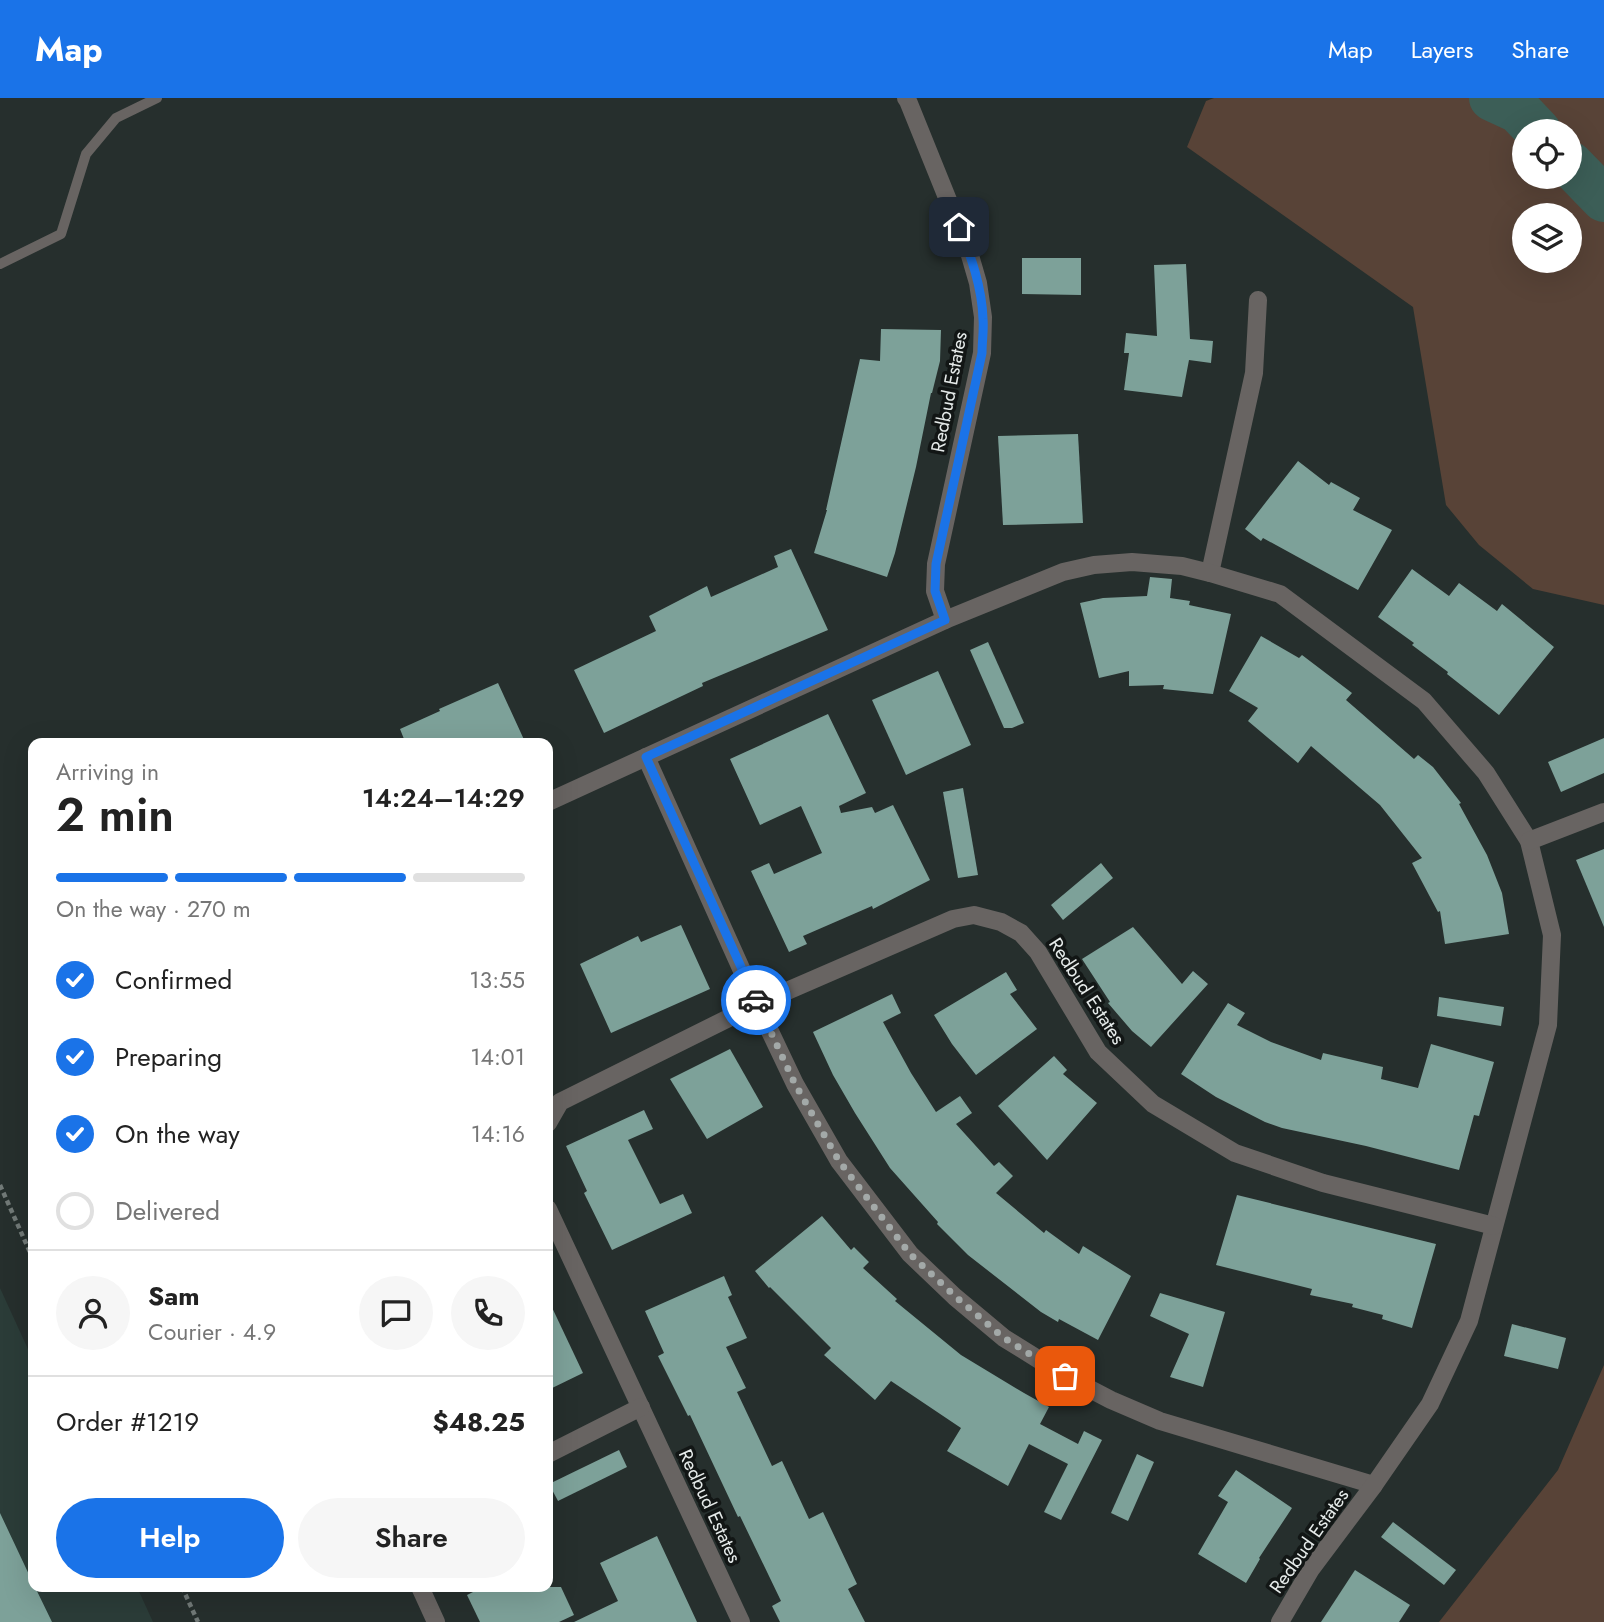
<!DOCTYPE html>
<html lang="en">
<head>
<meta charset="utf-8">
<style>
  :root { --surface:#fff; --page:#f6f6f6; --text:#222; --muted:#767676; --line:#e0e0e0; --accent:#1a73e8 }
  body { margin:0; font-family:Jost,sans-serif; background:var(--page); color:var(--text); height:100vh; display:flex; flex-direction:column; font-size:26px; white-space:nowrap }
  * { box-sizing:border-box; margin:0 }
  p { font-size:23px; color:var(--muted) }
  .icon { flex:none; width:38px; height:38px; fill:none; stroke:currentColor; stroke-width:2; stroke-linecap:round; stroke-linejoin:round }
  .map { position:relative; flex:1; overflow:hidden }
  .sheet { position:absolute; left:28px; top:640px; width:525px; height:854px; display:flex; flex-direction:column; background:var(--surface); border-radius:14px; box-shadow:0 7px 28px #0002 }
  .sheet>* { flex:none }
  .controls { position:absolute; left:1512px; top:21px; display:grid; gap:14px }
  .controls a { display:grid; place-items:center; width:70px; height:70px; border-radius:50%; background:var(--surface); box-shadow:0 7px 28px #0002; font-size:35px }
  .pin { position:absolute; display:grid; place-items:center; width:60px; height:60px; color:#fff; margin:-30px; border-radius:14px; box-shadow:0 4px 10px #0006 }
  .courier { position:absolute; display:grid; place-items:center; width:70px; height:70px; margin:-35px; border:5px solid #1a73e8; border-radius:50%; background:#fff; color:#222; box-shadow:0 2px 9px #0007 }
  .headline em { font-style:normal; font-weight:600 }
  .headline div { display:flex; flex-direction:column-reverse }
  .headline { display:flex; align-items:center; justify-content:space-between; height:119px; padding:0 28px }
  h1 { font-size:46px; font-weight:600; line-height:52px }
  .bar { display:grid; grid-template-columns:repeat(4,1fr); gap:10px 7px; align-content:center; height:84px; padding:0 28px }
  .bar i { height:9px; border-radius:5px; background:var(--line) }
  .bar .selected { background:var(--accent) }
  .bar p { grid-column:span 4 }
  .line { display:flex; align-items:center; gap:18px; padding:0 28px; border-top:2px solid var(--line) }
  .line div { flex:1 }
  .round { display:grid; place-items:center; flex:none; width:74px; height:74px; border-radius:37px; background:var(--page) }
  ol { padding:0 28px; list-style:none }
  li { display:flex; align-items:center; gap:21px; height:77px }
  li p { margin-inline-start:auto }
  li .icon { padding:7px; border-radius:50%; background:var(--accent); color:#fff; stroke-width:4 }
  li:last-child { color:var(--muted) }
  li i { width:38px; height:38px; border:4px solid var(--line); border-radius:50% }
  .primary-button { display:flex; gap:14px; margin-top:auto; padding:14px 28px }
  .primary-button a { flex:1; height:80px; border-radius:42px; background:var(--accent); color:#fff; font-size:28px; font-weight:600; line-height:80px; text-align:center }
  .primary-button a+a { background:var(--page); color:var(--text) }
  header { display:flex; align-items:center; gap:42px; box-sizing:border-box; height:98px; padding:0 35px; background:var(--accent); color:#fff }
  header strong { font-size:33px }
  nav { display:flex; gap:38px; margin-inline-start:auto; font-size:24px }
  .map>svg:first-child { display:block }
  .built { fill:#2b3c38 }
  .green { fill:#584337; fill-rule:evenodd }
  .lines { fill:none; stroke-linecap:round; stroke-linejoin:round }
  .river { stroke:#3c5e57; stroke-width:46 }
  .building { fill:#7da199 }
  .path { stroke:#717977; stroke-width:4.5; stroke-dasharray:5 3.5; stroke-linecap:butt }
  .lane { stroke:#686462; stroke-width:10 }
  .street { stroke:#686462; stroke-width:18 }
  .done { stroke:#a3a9a8; stroke-width:7; stroke-dasharray:0 12.6 }
  .route { stroke:#1a73e8; stroke-width:9 }
  .labels { text-anchor:middle; dominant-baseline:central; stroke-width:7; stroke-linejoin:round; paint-order:stroke }
  .street-label { font-size:19px; fill:#e6ebea; stroke:#121615 }
</style>
</head>
<body>
<header>
<strong>Map</strong>
<nav><a>Map</a><a>Layers</a><a>Share</a></nav>
</header>
<div class="map">
<svg width="1604" height="1524" viewBox="0 0 1604 1524">
  <rect width="100%" height="100%" fill="#262f2d"/>
  <polygon class="built" points="0,1190 33,1262 33,1489 137,1489 153,1524 0,1524"/>
  <g class="green">
    <path d="M1214,0H1604V507L1533,491L1479,447L1446,407L1413,209L1187,49L1206,3ZM1524,33H1570V79H1524ZM1524,117H1570V163H1524Z"/>
    <polygon points="1604,1267 1604,1524 1439,1524 1558,1372"/>
  </g>
  <g class="lines">
    <g class="river">
      <polyline points="1492,0 1518,12 1538,33"/>
      <polyline points="1570,66 1604,101"/>
    </g>
  </g>
  <g class="building">
    <polygon points="1022,160 1081,160 1081,197 1022,196"/>
    <polygon points="1186,166 1190,241 1213,243 1211,265 1189,262 1182,299 1124,292 1129,255 1124,255 1126,235 1157,238 1154,167"/>
    <polygon points="881,231 941,232 940,263 932,295 931,295 916,369 895,455 887,479 814,455 827,412 826,412 860,261 880,263"/>
    <polygon points="1078,336 1083,425 1003,427 998,338"/>
    <polygon points="1298,363 1329,387 1331,384 1360,400 1353,412 1392,432 1358,492 1263,440 1261,443 1245,431"/>
    <polygon points="791,451 828,532 702,585 703,588 604,635 574,572 656,533 649,518 707,488 711,499 778,469 774,458"/>
    <polygon points="1412,471 1449,498 1459,485 1497,513 1502,506 1554,549 1499,617 1447,576 1448,574 1412,547 1414,545 1378,519"/>
    <polygon points="1150,479 1172,481 1170,500 1190,503 1189,507 1231,516 1213,596 1163,591 1164,587 1129,588 1129,573 1099,580 1080,505 1103,500 1147,498"/>
    <polygon points="1261,538 1299,560 1302,557 1352,595 1346,602 1414,661 1418,657 1433,669 1461,705 1459,706 1487,757 1502,795 1509,836 1445,846 1440,813 1438,814 1412,765 1422,760 1380,707 1311,648 1298,665 1248,623 1258,610 1229,593"/>
    <polygon points="988,544 1024,625 1012,630 1004,630 970,552"/>
    <polygon points="938,573 971,647 906,677 872,602"/>
    <polygon points="498,585 526,646 406,646 400,631 440,613 439,611"/>
    <polygon points="828,616 866,695 839,708 841,715 872,709 875,715 893,707 930,782 873,811 872,808 803,838 807,846 789,854 751,773 769,765 774,776 822,755 801,708 760,727 730,661"/>
    <polygon points="1604,640 1604,675 1561,694 1548,664"/>
    <polygon points="963,690 978,777 958,780 943,694"/>
    <polygon points="1604,751 1604,829 1576,762"/>
    <polygon points="1101,765 1113,780 1063,822 1051,807"/>
    <polygon points="681,827 710,891 611,935 580,866 638,838 641,844"/>
    <polygon points="1133,829 1182,886 1193,873 1208,886 1151,949 1132,933 1108,905 1110,904 1082,861"/>
    <polygon points="1006,874 1017,892 1010,896 1037,931 976,977 952,946 934,917"/>
    <polygon points="892,896 901,915 883,924 911,975 936,1014 960,998 972,1015 956,1026 994,1068 999,1064 1013,1078 996,1095 1044,1135 1046,1132 1079,1156 1083,1148 1131,1178 1098,1242 1059,1221 1058,1224 1041,1214 968,1157 937,1126 938,1124 890,1070 855,1015 833,977 813,934"/>
    <polygon points="1439,899 1504,909 1501,928 1437,918"/>
    <polygon points="1228,905 1245,915 1237,927 1271,944 1321,962 1323,955 1383,969 1381,981 1418,990 1431,946 1494,964 1479,1018 1474,1017 1459,1072 1366,1048 1282,1030 1265,1024 1216,999 1181,976"/>
    <polygon points="730,951 763,1009 707,1041 670,981"/>
    <polygon points="1054,958 1067,972 1063,976 1097,1005 1047,1062 998,1008"/>
    <polygon points="644,1012 653,1031 628,1042 660,1106 683,1096 692,1115 612,1152 584,1095 587,1093 566,1048"/>
    <polygon points="1237,1097 1436,1146 1412,1230 1382,1221 1383,1217 1352,1209 1353,1206 1310,1197 1312,1191 1216,1167"/>
    <polygon points="822,1118 851,1152 854,1149 869,1164 863,1170 897,1201 895,1203 961,1257 1024,1295 1049,1309 1040,1326 1078,1346 1084,1333 1102,1342 1061,1422 1044,1414 1068,1366 1029,1346 1008,1388 947,1353 961,1330 891,1283 875,1302 824,1257 831,1250 770,1189 769,1190 755,1173"/>
    <polygon points="724,1178 732,1197 728,1199 747,1240 726,1249 746,1290 737,1294 772,1368 782,1363 809,1421 823,1414 857,1486 848,1491 865,1524 780,1524 772,1508 781,1503 740,1418 738,1419 690,1317 688,1318 658,1258 664,1255 645,1213"/>
    <polygon points="1160,1195 1225,1214 1203,1289 1170,1279 1189,1236 1150,1218"/>
    <polygon points="548,1201 583,1275 548,1292"/>
    <polygon points="1512,1226 1566,1240 1558,1271 1504,1258"/>
    <polygon points="619,1352 627,1369 558,1403 549,1386"/>
    <polygon points="1137,1356 1154,1364 1128,1423 1111,1415"/>
    <polygon points="1236,1372 1292,1410 1259,1460 1260,1461 1246,1485 1198,1456 1228,1404 1218,1398"/>
    <polygon points="0,1415 33,1485 33,1489 35,1489 52,1524 0,1524"/>
    <polygon points="1393,1424 1456,1472 1444,1487 1381,1439"/>
    <polygon points="657,1438 697,1524 574,1524 618,1503 600,1465"/>
    <polygon points="1355,1472 1410,1507 1399,1524 1321,1524"/>
    <polygon points="483,1489 561,1489 574,1517 559,1524 480,1524 467,1497"/>
  </g>
  <g class="lines">
    <g class="path">
      <polyline points="0,1087 33,1161"/>
      <polyline points="182,1489 198,1524"/>
    </g>
    <polyline class="lane" points="0,166 61,136 86,56 116,20 157,0"/>
    <g class="street">
      <polyline points="906,0 908,3 969,154 978,185 983,219 982,255 936,466 935,493 945,522"/>
      <polyline points="1210,475 1254,275 1258,202"/>
      <polyline points="646,659 757,906 795,986 839,1063 910,1156 955,1199 1004,1240 1065,1278 1111,1302 1160,1323 1374,1387"/>
      <polyline points="548,704 945,522 1063,474 1094,467 1132,464 1182,468 1210,475 1280,496 1424,603 1486,675 1529,743 1552,837 1548,927 1469,1223 1430,1306 1374,1387 1311,1471 1280,1524"/>
      <polyline points="1529,743 1604,714"/>
      <polyline points="548,1025 560,1004 757,906 953,821 974,817 1001,824 1021,835 1038,854 1098,954 1153,1006 1235,1055 1323,1085 1494,1128"/>
      <polyline points="548,1111 741,1524"/>
      <polyline points="548,1356 641,1309"/>
      <polyline points="420,1489 436,1524"/>
    </g>
  </g>
  <g class="lines">
    <polyline class="done" points="756,902 795,986 839,1063 910,1156 956,1199 1004,1240 1065,1278"/>
    <path class="route" d="M756,902L646,659L945,522L935,493L936,466L982,255C982,244 984,232 983,221C982,189 971,158 959,129"/>
  </g>
  <g class="labels">
    <g class="street-label">
      <text transform="translate(949 294) rotate(-79)">Redbud Estates</text>
      <text transform="translate(1087 893) rotate(57)">Redbud Estates</text>
      <text transform="translate(710 1408) rotate(65)">Redbud Estates</text>
      <text transform="translate(1309 1443) rotate(-55)">Redbud Estates</text>
    </g>
  </g>
</svg>
<div class="controls">
<a><svg class="icon" aria-label="locate" viewBox="0 0 24 24"><circle cx="12" cy="12" r="6"/><path d="M12 2v4M12 18v4M2 12h4M18 12h4"/></svg></a>
<a><svg class="icon" aria-label="layers" viewBox="0 0 24 24"><path d="M12 4l9 5-9 5-9-5zM3 14l9 5 9-5"/></svg></a>
</div>
<div class="pin" style="left:1065px;top:1278px;background:#ea580c"><svg class="icon" aria-label="bag" viewBox="0 0 24 24"><path d="M5 8h14l-1 12H6zM9 8a3 3 0 0 1 6 0"/></svg></div>
<div class="pin" style="left:959px;top:129px;background:#1f2937"><svg class="icon" aria-label="home" viewBox="0 0 24 24"><path d="M3 11l9-7 9 7M6 9v11h12V9"/></svg></div>
<div class="courier" style="left:756px;top:902px"><svg class="icon" aria-label="car" viewBox="0 0 24 24"><path d="M5 17H2v-5l4-1 3-4h7l3 4 3 1v5h-3M9 17h6M6 11h13"/><circle cx="7" cy="17" r="2"/><circle cx="17" cy="17" r="2"/></svg></div>
<section class="sheet">
<div class="headline"><div><h1>2 min</h1><p>Arriving in</p></div><em>14:24–14:29</em></div>
<div class="bar"><i class="selected"></i><i class="selected"></i><i class="selected"></i><i></i><p>On the way · 270 m</p></div>
<ol>
<li><svg class="icon" aria-label="check" viewBox="0 0 24 24"><path d="M5 12l5 5 9-10"/></svg>Confirmed<p>13:55</p></li>
<li><svg class="icon" aria-label="check" viewBox="0 0 24 24"><path d="M5 12l5 5 9-10"/></svg>Preparing<p>14:01</p></li>
<li><svg class="icon" aria-label="check" viewBox="0 0 24 24"><path d="M5 12l5 5 9-10"/></svg>On the way<p>14:16</p></li>
<li><i></i>Delivered</li>
</ol>
<div class="line" style="height:126px"><a class="round"><svg class="icon" aria-label="person" viewBox="0 0 24 24"><circle cx="12" cy="8" r="4"/><path d="M4 21q1-7 8-7t8 7"/></svg></a><div><b>Sam</b><p>Courier · 4.9</p></div><a class="round"><svg class="icon" aria-label="chat" viewBox="0 0 24 24"><path d="M4 5h16v11H9l-5 4z"/></svg></a><a class="round"><svg class="icon" aria-label="phone" viewBox="0 0 24 24"><path d="M5 4h4l2 5-3 2q2 4 5 5l2-3 5 2v4C11 20 4 13 5 4z"/></svg></a></div>
<div class="line" style="height:91px"><div>Order #1219</div><b>$48.25</b></div>
<div class="primary-button"><a>Help</a><a>Share</a></div>
</section>
</div>
</body>
</html>
